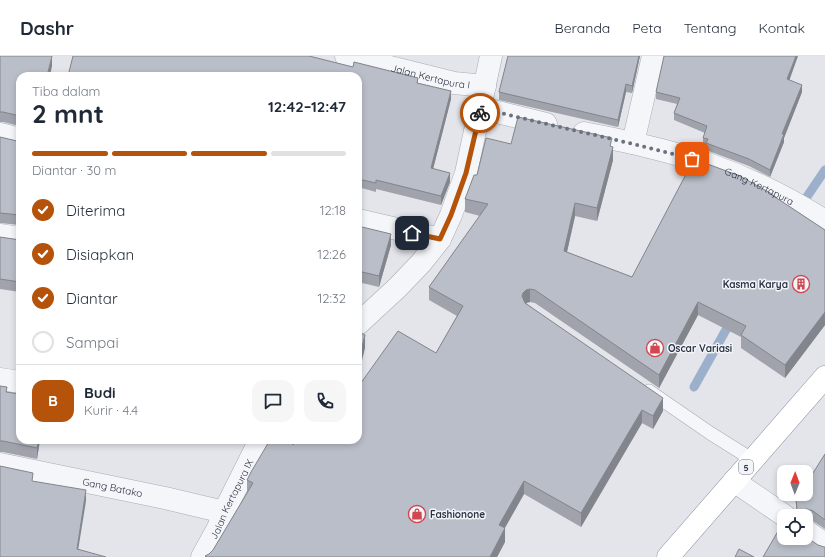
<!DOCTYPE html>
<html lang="id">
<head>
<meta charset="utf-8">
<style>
  :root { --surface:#fff; --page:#f6f6f7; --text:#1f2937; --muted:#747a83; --line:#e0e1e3; --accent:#b45309 }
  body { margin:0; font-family:Quicksand,sans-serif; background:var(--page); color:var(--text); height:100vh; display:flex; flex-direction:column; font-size:15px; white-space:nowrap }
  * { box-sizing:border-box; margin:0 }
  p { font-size:13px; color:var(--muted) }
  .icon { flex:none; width:22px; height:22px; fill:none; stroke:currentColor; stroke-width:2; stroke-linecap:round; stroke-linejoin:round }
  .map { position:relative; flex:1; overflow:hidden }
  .panel { position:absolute; left:16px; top:16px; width:346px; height:372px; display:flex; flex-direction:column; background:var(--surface); border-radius:12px; box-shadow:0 2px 6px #0003 }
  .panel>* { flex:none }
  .needle { width:26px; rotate:1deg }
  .controls { position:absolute; left:777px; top:409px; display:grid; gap:8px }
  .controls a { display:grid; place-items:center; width:36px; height:36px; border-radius:8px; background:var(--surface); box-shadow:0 2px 6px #0003; font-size:20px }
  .pin { position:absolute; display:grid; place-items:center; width:34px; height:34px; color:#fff; margin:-17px; border-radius:8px; box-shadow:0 2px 6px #0006 }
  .courier { position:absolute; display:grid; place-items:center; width:40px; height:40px; margin:-20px; border:3px solid #b45309; border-radius:50%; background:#fff; color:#222; box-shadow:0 1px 5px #0007 }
  .headline em { font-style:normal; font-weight:800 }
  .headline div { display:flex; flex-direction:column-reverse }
  .headline { display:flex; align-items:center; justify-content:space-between; height:68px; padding:0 16px }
  h1 { font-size:26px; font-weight:800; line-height:30px }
  .bar { display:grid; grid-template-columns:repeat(4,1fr); gap:6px 4px; align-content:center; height:48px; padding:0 16px }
  .bar i { height:5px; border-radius:3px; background:var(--line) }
  .bar .current { background:var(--accent) }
  .bar p { grid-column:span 4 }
  .line { display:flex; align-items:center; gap:10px; padding:0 16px; border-top:1px solid var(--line) }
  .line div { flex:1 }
  .round { display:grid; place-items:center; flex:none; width:42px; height:42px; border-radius:12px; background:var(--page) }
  ol { padding:0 16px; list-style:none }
  li { display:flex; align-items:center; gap:12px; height:44px }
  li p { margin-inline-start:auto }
  li .icon { padding:4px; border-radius:50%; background:var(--accent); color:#fff; stroke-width:4 }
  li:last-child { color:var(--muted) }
  li i { width:22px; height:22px; border:2px solid var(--line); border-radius:50% }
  header { display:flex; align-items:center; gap:24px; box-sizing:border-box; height:56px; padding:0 20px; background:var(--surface); border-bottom:1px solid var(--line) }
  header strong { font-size:19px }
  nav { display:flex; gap:22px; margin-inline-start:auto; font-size:14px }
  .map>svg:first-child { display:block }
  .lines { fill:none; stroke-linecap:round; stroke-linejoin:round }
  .stream { stroke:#9db0cb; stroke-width:9 }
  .service-casing { stroke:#a8acb5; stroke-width:14 }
  .minor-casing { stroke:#a8acb5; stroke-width:23 }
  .trunk-casing { stroke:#8a91a2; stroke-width:23 }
  .service { stroke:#f5f6f9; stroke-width:13 }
  .minor { stroke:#f5f6f9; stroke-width:22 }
  .trunk { stroke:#fff; stroke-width:22 }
  .wall { fill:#a0a3ac }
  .shaded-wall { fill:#82858c }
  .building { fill:#babec8; stroke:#82858c }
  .done { stroke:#6b717e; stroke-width:4; stroke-dasharray:0 7.2 }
  .route { stroke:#b45309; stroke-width:5 }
  .labels { text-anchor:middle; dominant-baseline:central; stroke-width:3; stroke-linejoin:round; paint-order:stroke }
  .shield { fill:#f2f4f8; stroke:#666c79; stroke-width:1 }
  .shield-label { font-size:9px; font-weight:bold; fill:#2a3243 }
  .street-label { font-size:10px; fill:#2a3243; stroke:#f2f4f8 }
  .poi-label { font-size:10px; font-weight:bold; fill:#2a3243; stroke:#f2f4f8; text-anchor:start }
</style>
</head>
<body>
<header>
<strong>Dashr</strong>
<nav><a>Beranda</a><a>Peta</a><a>Tentang</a><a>Kontak</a></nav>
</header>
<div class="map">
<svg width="825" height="501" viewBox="0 0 825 501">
  <rect width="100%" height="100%" fill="#e3e5eb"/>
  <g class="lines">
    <g class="stream">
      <polyline points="800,151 825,114"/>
      <polyline points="694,331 732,263"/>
    </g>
    <g class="service-casing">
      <polyline id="service" points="649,335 710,377 753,404"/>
    </g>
    <g class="minor-casing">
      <g id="minor">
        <path id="s1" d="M346,0L454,27L485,30"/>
        <polyline points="481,52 546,68"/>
        <path id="s2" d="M584,77C624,85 668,94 708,108C748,122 789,142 825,165"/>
        <polyline points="0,78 20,83"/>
        <polyline points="633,87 653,0"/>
        <polyline points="358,164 440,183"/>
        <polyline points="0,179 20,182"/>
        <polyline points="358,268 397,232 421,207 440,183 451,159 466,117 491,0"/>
        <polyline points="0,323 20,326"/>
        <path id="s3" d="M0,408L165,442L224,456"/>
        <polyline points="734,425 785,460"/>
        <polyline points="806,475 825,488"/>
        <path id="s4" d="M202,501L218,472L224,456L260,384"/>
      </g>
    </g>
    <g class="trunk-casing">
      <polyline id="trunk" points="668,501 825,321"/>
    </g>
    <use href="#service" class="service"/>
    <use href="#minor" class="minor"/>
    <use href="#trunk" class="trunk"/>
  </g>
  <g class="wall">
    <polygon points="0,0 52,10 20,20 20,70 3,66 0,66"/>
    <polygon points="73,0 309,0 353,11 354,6 418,22 418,27 451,35 451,43 433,113 450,117 450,126 441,149 376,133 376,136 358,131 358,20 68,20"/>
    <polygon points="508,0 640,0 632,37 626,36 618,71 499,44 499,36"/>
    <polygon points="789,24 802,36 784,82 784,86 770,121 749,110 706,94 706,90 703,89 703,82 705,77 674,64 674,57 677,48 656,43 656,36"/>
    <polygon points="0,81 17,85 20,85 20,169 0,167"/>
    <polygon points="511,88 612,90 613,104 597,165 575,160 567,196 632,221 772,139 825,174 825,269 785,322 741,292 741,281 698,259 659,332 535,247 530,246 526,247 663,355 653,373 642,367 581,471 524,438 505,472 505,486 497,501 205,501 205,500 209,498 213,494 247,437 247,424 358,384 436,297 457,260 429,244 429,231 480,160 465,156 465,143 477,119"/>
    <polygon points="358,170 391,189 379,231 358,226"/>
    <polygon points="0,181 20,184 20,236 0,233"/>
    <polygon points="0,330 7,336 20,384 40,384 37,403 3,396 0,396"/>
    <polygon points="825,398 825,473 813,465 806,463 806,460 793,460 795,457 796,455 796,445"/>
  </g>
  <g class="shaded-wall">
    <polygon points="52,0 52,10 50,20 47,20"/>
    <polygon points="639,0 640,0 632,37 632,30"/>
    <polygon points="796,0 798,0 787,31 787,23"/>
    <polygon points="626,28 626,36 618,71 618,64"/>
    <polygon points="802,29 802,36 784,82 784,86 770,121 770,114 782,78"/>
    <polygon points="451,35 451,43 431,121 431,112"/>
    <polygon points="613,91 613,104 597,165 597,152"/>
    <polygon points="450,117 450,126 441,149 441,140"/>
    <polygon points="575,147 575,160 564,209 564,195"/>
    <polygon points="391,178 391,189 379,231 379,220"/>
    <polygon points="530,233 530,246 526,247 523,250 522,240 523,237 526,234"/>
    <polygon points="698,246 698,259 659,332 659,319"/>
    <polygon points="825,256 825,269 785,322 785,309"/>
    <polygon points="365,279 365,292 358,321 358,307"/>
    <polygon points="663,342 663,355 653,373 653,360"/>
    <polygon points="642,354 642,367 581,471 581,457"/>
    <polygon points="39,384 40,384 37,403 37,392"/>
    <polygon points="524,425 524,438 499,482 499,469"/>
    <polygon points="86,434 86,445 77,501 77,493"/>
    <polygon points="801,454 801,460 795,460 796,458"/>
    <polygon points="505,472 505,486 497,501 490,501"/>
  </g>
  <g class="building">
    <polygon points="0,0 52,0 47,20 20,20 20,60 3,56 0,56"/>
    <polygon points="73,0 309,0 353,11 354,6 418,22 417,27 451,35 431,112 450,117 441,140 376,124 376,127 358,123 358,20 227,20 221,19 221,20 68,20"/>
    <polygon points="508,0 639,0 632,30 626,28 618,64 499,36"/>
    <polygon points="664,0 796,0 787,23 802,29 782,78 784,78 770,114 749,103 706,87 708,83 703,82 707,70 674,57 680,42 656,36"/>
    <polygon points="518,61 612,82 610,90 613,91 597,152 575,147 564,195 632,221 694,103 740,120 772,138 772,139 825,174 825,256 785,309 741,279 746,270 698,246 659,319 535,234 530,233 526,234 523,237 522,240 525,247 663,342 653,360 642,354 581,457 524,425 499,469 505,472 490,501 207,501 205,500 209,498 213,494 253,427 247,424 251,416 270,384 294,384 293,389 296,384 358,384 358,331 398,275 436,297 463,250 429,231 488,148 465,143 474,119 477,119 486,82 511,88"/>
    <polygon points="0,81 17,85 20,85 20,159 0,157"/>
    <polygon points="358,170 391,178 379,220 358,215"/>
    <polygon points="0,181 20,184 20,226 0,223"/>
    <polygon points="359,276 365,279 358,307 358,277"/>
    <polygon points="0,330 7,331 6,336 20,338 20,384 39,384 37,392 3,385 0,385"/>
    <polygon points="825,398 825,464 813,455 807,453 801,454 796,458 795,460 793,460 795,457 797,451 796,445 800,438 806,438 806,428"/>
    <polygon points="0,410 33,417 32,425 86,434 77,493 106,501 0,501"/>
    <polygon points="784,465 784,482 806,482 806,481 818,489 824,491 825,491 825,501 763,501"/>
    <polygon points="739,493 754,501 735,501"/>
  </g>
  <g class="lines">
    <path class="done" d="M480,57L481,52C551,70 622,84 692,103"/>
    <polyline class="route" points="412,177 440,183 451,159 466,117 480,57"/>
  </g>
  <defs>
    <g id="building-ring" transform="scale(0.9)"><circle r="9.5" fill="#f2f4f8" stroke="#d04752" stroke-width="1.5"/><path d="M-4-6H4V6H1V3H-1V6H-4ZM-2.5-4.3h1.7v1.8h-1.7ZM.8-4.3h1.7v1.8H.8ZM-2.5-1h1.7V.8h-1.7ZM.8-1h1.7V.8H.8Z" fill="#d04752"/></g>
    <g id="shop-ring" transform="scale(0.9)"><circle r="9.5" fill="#f2f4f8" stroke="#d04752" stroke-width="1.5"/><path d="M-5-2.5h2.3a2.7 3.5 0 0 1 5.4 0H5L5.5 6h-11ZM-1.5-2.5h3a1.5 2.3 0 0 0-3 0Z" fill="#d04752"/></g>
  </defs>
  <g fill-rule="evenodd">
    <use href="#building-ring" x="801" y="228"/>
    <use href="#shop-ring" x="655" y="292"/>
    <use href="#shop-ring" x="417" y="458"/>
  </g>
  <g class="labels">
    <rect class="shield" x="739" y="404" width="14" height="14" rx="3"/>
    <g class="shield-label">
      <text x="746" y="411">5</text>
    </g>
    <g class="street-label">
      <text stroke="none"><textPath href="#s1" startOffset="87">Jalan Kertapura I</textPath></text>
      <text stroke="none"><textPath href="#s2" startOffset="184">Gang Kertapura</textPath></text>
      <text stroke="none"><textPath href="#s3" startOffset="115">Gang Batako</textPath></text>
      <text stroke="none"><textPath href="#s4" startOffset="65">Jalan Kertapura IX</textPath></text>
    </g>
    <g class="poi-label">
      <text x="788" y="228" text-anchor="end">Kasma Karya</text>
      <text x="668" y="292">Oscar Variasi</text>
      <text x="430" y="458">Fashionone</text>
    </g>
  </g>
</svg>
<div class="controls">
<a><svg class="needle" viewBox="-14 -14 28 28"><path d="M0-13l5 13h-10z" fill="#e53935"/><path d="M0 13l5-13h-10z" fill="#747a83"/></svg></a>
<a><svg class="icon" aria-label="locate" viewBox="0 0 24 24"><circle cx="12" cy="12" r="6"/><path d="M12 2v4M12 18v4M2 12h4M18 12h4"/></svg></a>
</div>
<div class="pin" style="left:692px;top:103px;background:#ea580c"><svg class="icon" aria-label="bag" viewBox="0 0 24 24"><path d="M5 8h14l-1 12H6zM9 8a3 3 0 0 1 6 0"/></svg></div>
<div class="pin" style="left:412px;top:177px;background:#1f2937"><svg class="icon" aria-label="home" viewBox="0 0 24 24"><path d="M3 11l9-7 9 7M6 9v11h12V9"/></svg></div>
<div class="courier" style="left:480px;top:57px"><svg class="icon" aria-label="bike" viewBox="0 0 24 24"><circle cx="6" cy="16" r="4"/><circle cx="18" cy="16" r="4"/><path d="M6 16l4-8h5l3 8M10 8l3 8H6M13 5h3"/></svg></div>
<section class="panel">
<div class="headline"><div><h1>2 mnt</h1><p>Tiba dalam</p></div><em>12:42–12:47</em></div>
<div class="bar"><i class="current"></i><i class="current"></i><i class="current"></i><i></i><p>Diantar · 30 m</p></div>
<ol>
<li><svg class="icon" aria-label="check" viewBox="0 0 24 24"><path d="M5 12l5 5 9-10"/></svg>Diterima<p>12:18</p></li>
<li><svg class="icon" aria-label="check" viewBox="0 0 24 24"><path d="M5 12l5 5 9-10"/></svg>Disiapkan<p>12:26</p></li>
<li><svg class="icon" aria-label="check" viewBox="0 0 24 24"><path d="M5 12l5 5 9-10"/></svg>Diantar<p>12:32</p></li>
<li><i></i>Sampai</li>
</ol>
<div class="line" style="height:72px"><b class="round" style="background:var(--accent);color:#fff">B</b><div><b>Budi</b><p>Kurir · 4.4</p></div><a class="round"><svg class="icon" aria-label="chat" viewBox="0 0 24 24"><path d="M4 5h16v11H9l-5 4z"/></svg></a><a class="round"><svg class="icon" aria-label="phone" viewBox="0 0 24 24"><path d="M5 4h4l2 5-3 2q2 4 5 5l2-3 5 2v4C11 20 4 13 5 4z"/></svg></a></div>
</section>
</div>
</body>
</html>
